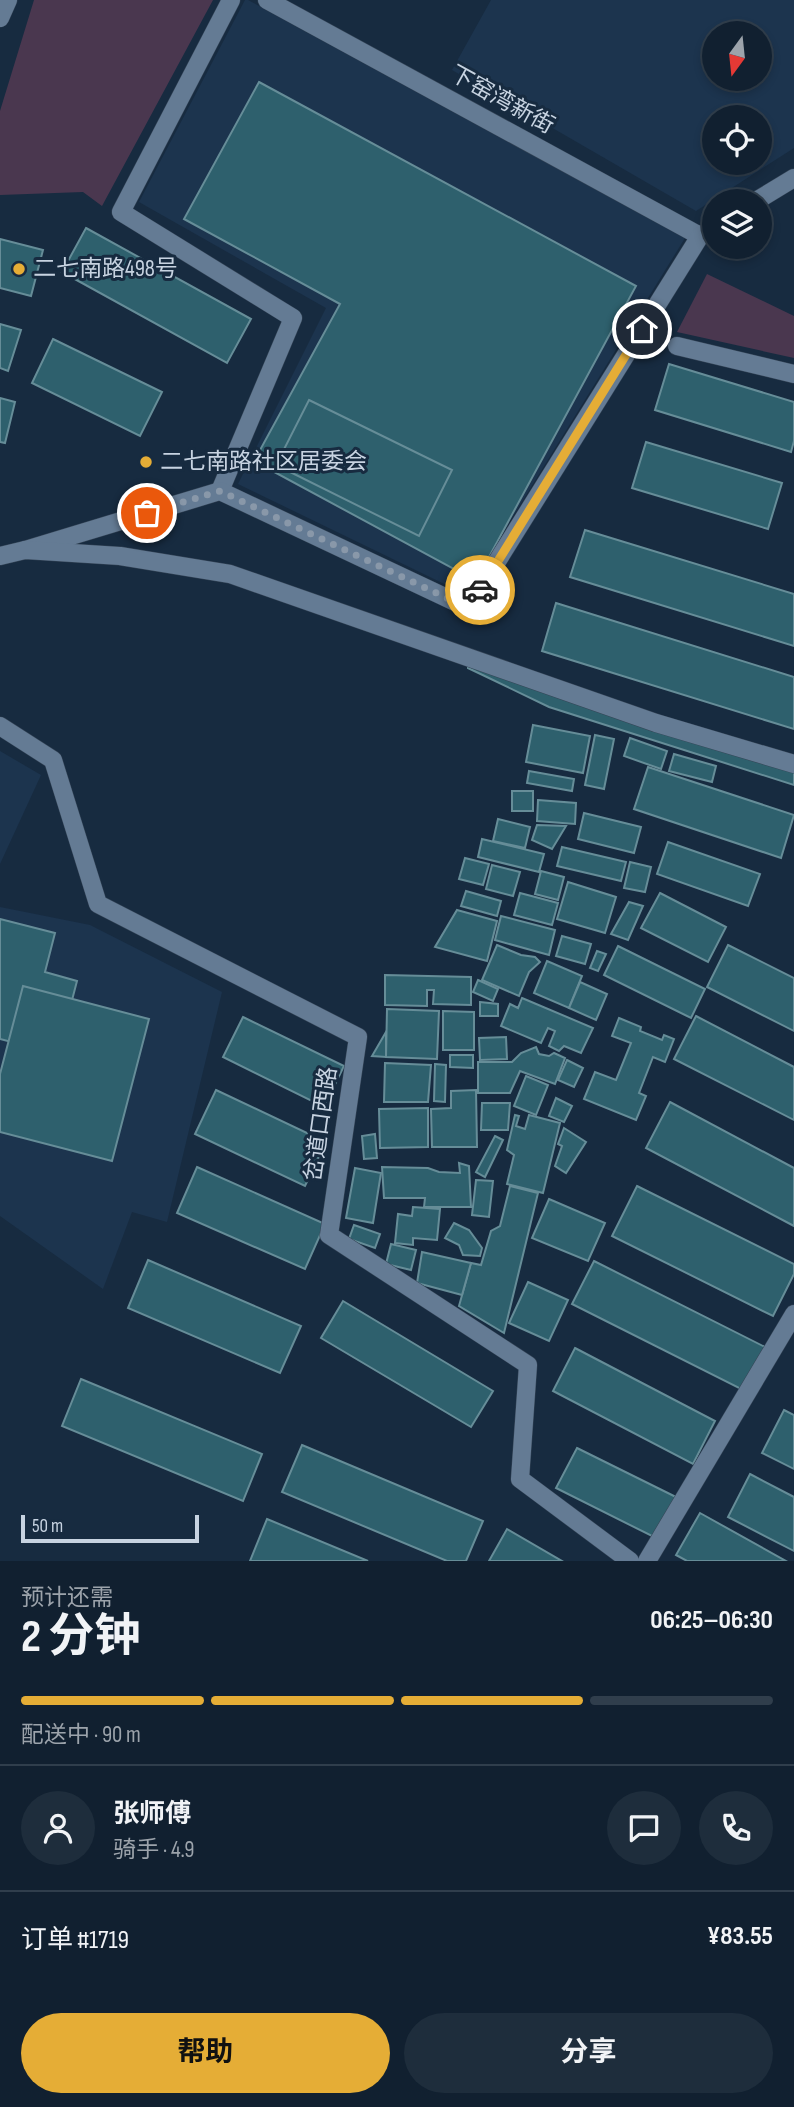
<!DOCTYPE html>
<html lang="zh">
<head>
<meta charset="utf-8">
<style>
  :root { --surface:#112030; --page:#1e2d3c; --text:#f1f3f6; --muted:#9ca3ab; --line:#303e4c; --accent:#e5ad36 }
  body { margin:0; font-family:"Sofia Sans Condensed","Noto Sans SC",sans-serif; background:var(--page); color:var(--text); height:100vh; display:flex; flex-direction:column; font-size:26px; white-space:nowrap }
  * { box-sizing:border-box; margin:0 }
  p { font-size:23px; color:var(--muted) }
  .icon { flex:none; width:38px; height:38px; fill:none; stroke:currentColor; stroke-width:2; stroke-linecap:round; stroke-linejoin:round }
  .map { position:relative; height:1561px; overflow:hidden }
  .panel { display:flex; flex-direction:column; background:var(--surface); flex:1 }
  .panel>* { flex:none }
  .needle { width:46px; rotate:195deg }
  .tools { position:absolute; left:702px; top:21px; display:grid; gap:14px }
  .tools a { display:grid; place-items:center; width:70px; height:70px; border-radius:50%; background:var(--surface); box-shadow:0 4px 10px #0003,0 0 0 2px var(--line); font-size:35px }
  .scale { position:absolute; left:21px; bottom:18px; width:178px; box-sizing:border-box; padding-left:7px; border:4px solid #c7d3e1; border-top:0; font-size:19px; line-height:24px; white-space:nowrap; color:#c7d3e1; -webkit-text-stroke:5px #172b40; paint-order:stroke }
  .pin { position:absolute; display:grid; place-items:center; width:60px; height:60px; color:#fff; margin:-30px; border:4px solid #fff; border-radius:50%; box-shadow:0 2px 7px #0007 }
  .courier { position:absolute; display:grid; place-items:center; width:70px; height:70px; margin:-35px; border:5px solid #e5ad36; border-radius:50%; background:#fff; color:#222; box-shadow:0 2px 9px #0007 }
  .overview em { font-style:normal; font-weight:700 }
  .overview div { display:flex; flex-direction:column-reverse }
  .overview { display:flex; align-items:center; justify-content:space-between; height:119px; padding:0 21px }
  h1 { font-size:46px; font-weight:700; line-height:52px }
  .bar { display:grid; grid-template-columns:repeat(4,1fr); gap:10px 7px; align-content:center; height:84px; padding:0 21px }
  .bar i { height:9px; border-radius:5px; background:var(--line) }
  .bar .current { background:var(--accent) }
  .bar p { grid-column:span 4 }
  .line { display:flex; align-items:center; gap:18px; padding:0 21px; border-top:2px solid var(--line) }
  .line div { flex:1 }
  .round { display:grid; place-items:center; flex:none; width:74px; height:74px; border-radius:37px; background:var(--page) }
  .button { display:flex; gap:14px; margin-top:auto; padding:14px 21px }
  .button a { flex:1; height:80px; border-radius:42px; background:var(--accent); color:#111; font-size:28px; font-weight:700; line-height:80px; text-align:center }
  .button a+a { background:var(--page); color:var(--text) }
  .map>svg:first-child { display:block }
  .built { fill:#1c344e; fill-rule:evenodd }
  .green { fill:#4a374f }
  .building { fill:#2e606d; stroke:#668d98; stroke-width:2 }
  .lines { fill:none; stroke-linecap:round; stroke-linejoin:round }
  .minor-casing { stroke:#354557; stroke-width:19 }
  .minor { stroke:#647b94; stroke-width:18 }
  .done { stroke:#8998a9; stroke-width:7; stroke-dasharray:0 12.6 }
  .route { stroke:#e5ad36; stroke-width:9 }
  .poi-dot { fill:#e5ad36; stroke:#172b40; stroke-width:2.5 }
  .labels { text-anchor:middle; dominant-baseline:central; stroke-width:6; stroke-linejoin:round; paint-order:stroke }
  .street-label { font-size:23px; fill:#c7d3e1; stroke:#172b40 }
  .poi-label { font-size:23px; fill:#c7d3e1; stroke:#172b40; text-anchor:start }
</style>
</head>
<body>
<div class="map">
<svg width="794" height="1561" viewBox="0 0 794 1561">
  <rect width="100%" height="100%" fill="#172b40"/>
  <g class="built">
    <polygon points="245,0 248,0 685,238 465,594 238,484 326,308 139,202"/>
    <path d="M491,0H794V148L696,211L452,70ZM760,33V79H714V33ZM760,117V163H714V117Z"/>
    <polygon points="0,751 41,775 0,864"/>
    <polygon points="0,907 90,925 222,992 167,1222 132,1212 103,1289 0,1216"/>
  </g>
  <g class="green">
    <polygon points="34,0 213,0 102,206 83,192 0,195 0,111"/>
    <polygon points="707,274 794,316 794,358 677,332"/>
  </g>
  <g class="building">
    <polygon points="259,82 636,286 476,581 254,461 340,304 184,219"/>
    <polygon points="86,228 251,319 227,363 62,272"/>
    <polygon points="0,239 43,250 31,296 0,288"/>
    <polygon points="0,324 21,330 8,371 0,368"/>
    <polygon points="53,339 162,392 140,436 32,383"/>
    <polygon points="669,364 794,402 794,441 791,452 655,410"/>
    <polygon points="0,398 15,402 5,443 0,442"/>
    <polygon points="309,400 452,470 419,536 276,465"/>
    <polygon points="646,442 782,483 768,529 632,488"/>
    <polygon points="585,530 794,594 794,646 570,577"/>
    <polygon points="556,603 794,677 794,729 542,651"/>
    <polygon points="468,662 794,771 794,785 549,707 468,668"/>
    <polygon points="533,725 590,736 583,773 526,762"/>
    <polygon points="595,735 614,739 604,789 585,785"/>
    <polygon points="630,738 667,751 661,769 624,756"/>
    <polygon points="674,754 716,766 712,782 669,771"/>
    <polygon points="648,767 794,815 781,858 634,809"/>
    <polygon points="529,771 574,779 572,791 527,783"/>
    <rect x="512" y="791" width="21" height="20"/>
    <polygon points="538,800 576,803 575,824 537,821"/>
    <polygon points="584,813 641,827 634,853 578,839"/>
    <polygon points="498,819 530,827 525,848 493,841"/>
    <polygon points="537,825 566,826 552,849 532,840"/>
    <polygon points="482,839 544,854 539,872 478,857"/>
    <polygon points="668,842 760,874 748,906 657,874"/>
    <polygon points="562,847 626,862 621,881 557,866"/>
    <polygon points="465,858 489,864 483,885 459,879"/>
    <polygon points="630,862 651,867 645,892 624,888"/>
    <polygon points="492,865 520,872 513,896 486,889"/>
    <polygon points="541,871 564,877 558,900 535,894"/>
    <polygon points="568,882 616,897 605,933 557,919"/>
    <polygon points="466,891 501,901 497,916 461,906"/>
    <polygon points="520,893 558,903 552,925 514,915"/>
    <polygon points="660,893 726,927 708,962 641,928"/>
    <polygon points="629,902 643,906 628,940 611,934"/>
    <polygon points="457,910 497,921 487,961 435,947"/>
    <polygon points="501,916 555,930 549,955 495,940"/>
    <polygon points="0,919 55,933 45,972 77,981 58,1054 0,1039"/>
    <polygon points="562,936 591,944 585,964 556,956"/>
    <polygon points="497,945 521,955 535,957 540,962 529,972 519,996 482,980"/>
    <polygon points="728,945 794,978 794,1031 707,987"/>
    <polygon points="618,946 705,989 691,1018 604,975"/>
    <polygon points="597,951 606,954 598,971 590,968"/>
    <polygon points="547,961 582,976 569,1008 534,993"/>
    <polygon points="385,975 471,977 471,1005 433,1004 434,990 427,990 427,1006 385,1005"/>
    <polygon points="478,980 498,989 493,1001 473,992"/>
    <polygon points="580,982 607,994 596,1020 569,1008"/>
    <polygon points="23,986 149,1019 112,1161 0,1132 0,1074"/>
    <polygon points="522,998 593,1028 581,1053 564,1046 559,1051 549,1046 555,1031 548,1028 541,1043 501,1026 510,1004 518,1008"/>
    <polygon points="480,1002 498,1004 498,1016 480,1016"/>
    <polygon points="387,1009 439,1011 437,1059 386,1057"/>
    <polygon points="443,1011 474,1012 474,1050 443,1050"/>
    <polygon points="696,1016 794,1067 794,1120 674,1059"/>
    <polygon points="243,1017 344,1066 324,1107 223,1057"/>
    <polygon points="619,1018 641,1027 640,1031 662,1040 664,1035 674,1039 665,1062 653,1057 639,1093 646,1096 636,1120 584,1099 595,1072 616,1080 631,1043 612,1036"/>
    <polygon points="386,1032 386,1057 372,1056"/>
    <polygon points="506,1037 507,1059 480,1060 479,1038"/>
    <polygon points="536,1047 539,1054 549,1056 554,1053 565,1058 555,1084 520,1071 510,1093 478,1093 478,1062 512,1062 521,1053"/>
    <polygon points="450,1055 473,1055 473,1068 450,1067"/>
    <polygon points="567,1060 583,1068 574,1087 558,1080"/>
    <polygon points="385,1063 431,1065 428,1102 384,1102"/>
    <polygon points="435,1064 446,1065 445,1102 434,1101"/>
    <polygon points="526,1076 548,1085 536,1115 514,1106"/>
    <polygon points="216,1090 326,1142 305,1186 195,1134"/>
    <polygon points="476,1090 477,1147 432,1147 431,1109 451,1108 451,1091"/>
    <polygon points="556,1098 572,1106 564,1122 549,1116"/>
    <polygon points="670,1102 794,1168 794,1226 646,1148"/>
    <polygon points="482,1103 510,1103 508,1130 481,1130"/>
    <polygon points="428,1108 428,1147 380,1148 379,1109"/>
    <polygon points="515,1115 519,1116 516,1126 525,1129 529,1115 560,1123 543,1193 507,1184 514,1155 507,1150"/>
    <polygon points="564,1128 586,1142 566,1173 555,1166 562,1146 558,1144"/>
    <polygon points="375,1134 377,1158 364,1159 362,1136"/>
    <polygon points="495,1136 503,1140 485,1177 476,1172"/>
    <polygon points="459,1163 469,1166 471,1207 424,1207 425,1198 384,1198 382,1167 428,1168 439,1172 460,1173"/>
    <polygon points="197,1167 325,1224 305,1269 177,1213"/>
    <polygon points="355,1168 381,1173 373,1223 346,1218"/>
    <polygon points="476,1180 493,1181 489,1217 472,1215"/>
    <polygon points="510,1186 538,1193 504,1333 459,1306 471,1263 481,1265 491,1231 500,1226"/>
    <polygon points="637,1186 794,1264 794,1274 773,1316 612,1236"/>
    <polygon points="549,1199 605,1223 588,1261 532,1238"/>
    <polygon points="413,1207 440,1209 437,1240 413,1238 413,1245 395,1243 398,1214 412,1216"/>
    <polygon points="454,1223 469,1230 482,1248 480,1256 463,1255 459,1245 445,1238"/>
    <polygon points="354,1225 380,1234 375,1248 349,1239"/>
    <polygon points="391,1244 416,1250 411,1270 386,1264"/>
    <polygon points="422,1252 471,1263 462,1295 417,1283"/>
    <polygon points="148,1260 301,1326 280,1373 128,1308"/>
    <polygon points="594,1261 765,1347 743,1390 572,1304"/>
    <polygon points="528,1282 568,1300 549,1341 509,1323"/>
    <polygon points="343,1301 493,1391 471,1427 321,1338"/>
    <polygon points="575,1348 715,1421 693,1464 553,1391"/>
    <polygon points="81,1379 262,1454 243,1501 62,1426"/>
    <polygon points="784,1410 794,1415 794,1469 762,1453"/>
    <polygon points="302,1445 483,1521 466,1561 447,1561 282,1492"/>
    <polygon points="577,1448 678,1498 656,1538 556,1488"/>
    <polygon points="750,1474 794,1497 794,1551 728,1517"/>
    <polygon points="700,1513 786,1561 687,1561 676,1555"/>
    <polygon points="267,1519 368,1561 250,1561"/>
    <polygon points="507,1529 562,1561 489,1561"/>
  </g>
  <g class="lines">
    <g class="minor-casing">
      <g id="minor">
        <polyline points="267,0 700,236 714,227"/>
        <polyline points="0,18 8,0"/>
        <polyline points="756,201 794,178"/>
        <polyline points="677,346 794,374"/>
        <polyline points="220,491 293,318 121,212 231,0"/>
        <polyline points="25,550 220,491 468,608 700,236"/>
        <polyline points="0,556 25,550 120,556 230,574 656,723 794,764"/>
        <polyline points="0,726 53,760 98,904 358,1037 329,1235 528,1365 520,1479 630,1561"/>
        <polyline points="647,1561 794,1314"/>
      </g>
    </g>
    <use href="#minor" class="minor"/>
  </g>
  <g class="lines">
    <polyline class="done" points="147,513 220,491 468,608 480,590"/>
    <polyline class="route" points="480,590 642,329"/>
  </g>
  <g class="poi-dot">
    <circle cx="19" cy="269" r="7"/>
    <circle cx="146" cy="462" r="7"/>
  </g>
  <g class="labels">
    <g class="street-label">
      <text transform="translate(502 100) rotate(29)">下窑湾新街</text>
      <text transform="translate(321 1124) rotate(-82)">岔道口西路</text>
    </g>
    <g class="poi-label">
      <text x="33" y="269">二七南路498号</text>
      <text x="160" y="462">二七南路社区居委会</text>
    </g>
  </g>
</svg>
<div class="tools">
<a><svg class="needle" viewBox="-14 -14 28 28"><path d="M0-13l5 13h-10z" fill="#e53935"/><path d="M0 13l5-13h-10z" fill="#9ca3ab"/></svg></a>
<a><svg class="icon" aria-label="locate" viewBox="0 0 24 24"><circle cx="12" cy="12" r="6"/><path d="M12 2v4M12 18v4M2 12h4M18 12h4"/></svg></a>
<a><svg class="icon" aria-label="layers" viewBox="0 0 24 24"><path d="M12 4l9 5-9 5-9-5zM3 14l9 5 9-5"/></svg></a>
</div>
<div class="scale">50 m</div>
<div class="pin" style="left:147px;top:513px;background:#ea580c"><svg class="icon" aria-label="bag" viewBox="0 0 24 24"><path d="M5 8h14l-1 12H6zM9 8a3 3 0 0 1 6 0"/></svg></div>
<div class="pin" style="left:642px;top:329px;background:#1f2937"><svg class="icon" aria-label="home" viewBox="0 0 24 24"><path d="M3 11l9-7 9 7M6 9v11h12V9"/></svg></div>
<div class="courier" style="left:480px;top:590px"><svg class="icon" aria-label="car" viewBox="0 0 24 24"><path d="M5 17H2v-5l4-1 3-4h7l3 4 3 1v5h-3M9 17h6M6 11h13"/><circle cx="7" cy="17" r="2"/><circle cx="17" cy="17" r="2"/></svg></div>
</div>
<section class="panel">
<div class="overview"><div><h1>2 分钟</h1><p>预计还需</p></div><em>06:25–06:30</em></div>
<div class="bar"><i class="current"></i><i class="current"></i><i class="current"></i><i></i><p>配送中 · 90 m</p></div>
<div class="line" style="height:126px"><a class="round"><svg class="icon" aria-label="person" viewBox="0 0 24 24"><circle cx="12" cy="8" r="4"/><path d="M4 21q1-7 8-7t8 7"/></svg></a><div><b>张师傅</b><p>骑手 · 4.9</p></div><a class="round"><svg class="icon" aria-label="chat" viewBox="0 0 24 24"><path d="M4 5h16v11H9l-5 4z"/></svg></a><a class="round"><svg class="icon" aria-label="phone" viewBox="0 0 24 24"><path d="M5 4h4l2 5-3 2q2 4 5 5l2-3 5 2v4C11 20 4 13 5 4z"/></svg></a></div>
<div class="line" style="height:91px"><div>订单 #1719</div><b>¥83.55</b></div>
<div class="button"><a>帮助</a><a>分享</a></div>
</section>
</body>
</html>
